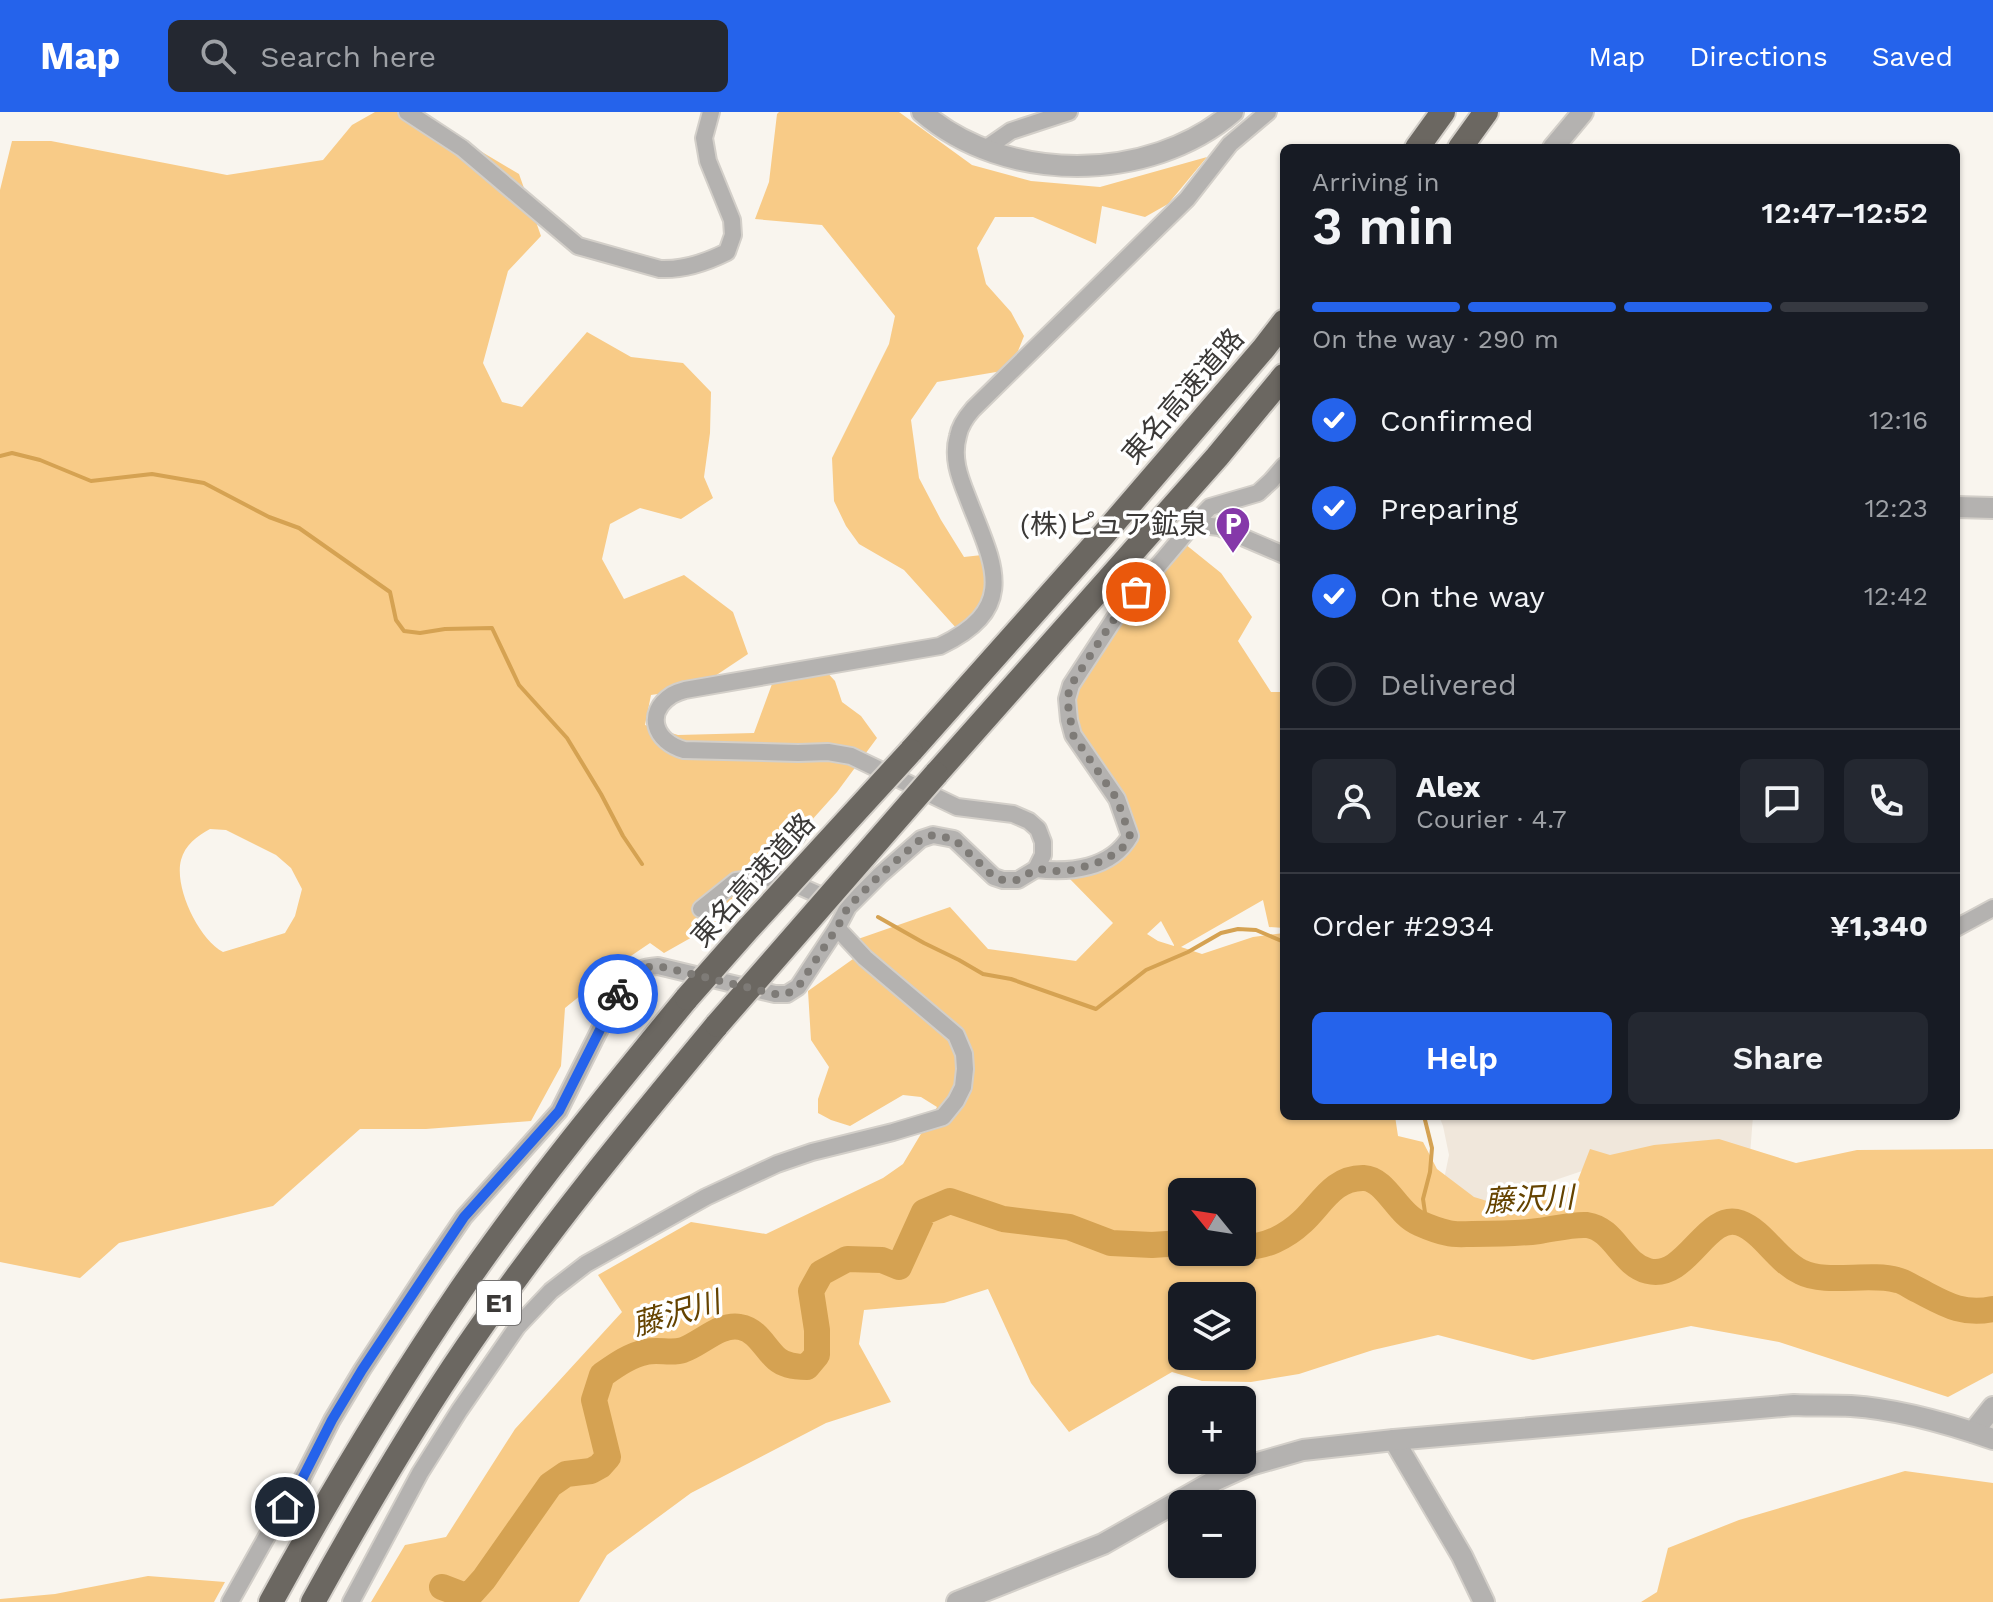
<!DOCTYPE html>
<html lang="en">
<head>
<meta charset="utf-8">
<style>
  :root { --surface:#171b24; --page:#242831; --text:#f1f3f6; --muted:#9ea1a6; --line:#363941; --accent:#2563eb }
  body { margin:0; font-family:"Work Sans","Noto Sans JP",sans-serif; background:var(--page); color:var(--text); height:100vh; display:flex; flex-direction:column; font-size:30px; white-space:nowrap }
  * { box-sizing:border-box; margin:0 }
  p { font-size:26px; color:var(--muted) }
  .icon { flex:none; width:44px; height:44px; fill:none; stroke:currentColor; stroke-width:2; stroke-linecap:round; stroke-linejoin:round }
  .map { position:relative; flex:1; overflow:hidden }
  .panel { position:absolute; left:1280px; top:32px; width:680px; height:976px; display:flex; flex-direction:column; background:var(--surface); border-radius:12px; box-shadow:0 2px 6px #0004 }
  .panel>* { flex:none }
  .needle { width:52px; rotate:300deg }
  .buttons { position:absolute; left:1168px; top:1066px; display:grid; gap:16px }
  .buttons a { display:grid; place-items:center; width:88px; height:88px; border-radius:12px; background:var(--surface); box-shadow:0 2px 6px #0004; font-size:40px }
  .pin { position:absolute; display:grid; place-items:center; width:68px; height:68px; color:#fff; margin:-34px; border:4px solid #fff; border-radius:50%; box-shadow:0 2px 8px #0007 }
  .courier { position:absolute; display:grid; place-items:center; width:80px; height:80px; margin:-40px; border:6px solid #2563eb; border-radius:50%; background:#fff; color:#222; box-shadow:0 2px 10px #0007 }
  .head em { font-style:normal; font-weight:600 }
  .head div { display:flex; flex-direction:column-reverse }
  .head { display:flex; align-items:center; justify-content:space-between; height:136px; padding:0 32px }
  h1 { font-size:52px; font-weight:600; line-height:60px }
  .bar { display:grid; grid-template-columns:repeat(4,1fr); gap:12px 8px; align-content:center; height:96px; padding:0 32px }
  .bar i { height:10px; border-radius:6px; background:var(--line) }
  .bar .active { background:var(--accent) }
  .bar p { grid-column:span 4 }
  .line { display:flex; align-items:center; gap:20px; padding:0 32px; border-top:2px solid var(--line) }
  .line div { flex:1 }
  .round { display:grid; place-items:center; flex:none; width:84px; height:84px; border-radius:12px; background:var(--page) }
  ol { padding:0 32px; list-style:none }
  li { display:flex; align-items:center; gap:24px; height:88px }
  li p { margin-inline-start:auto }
  li .icon { padding:8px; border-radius:50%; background:var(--accent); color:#fff; stroke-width:4 }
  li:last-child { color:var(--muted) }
  li i { width:44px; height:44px; border:4px solid var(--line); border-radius:50% }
  .button { display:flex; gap:16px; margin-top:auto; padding:16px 32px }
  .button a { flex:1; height:92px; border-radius:12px; background:var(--accent); color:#fff; font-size:32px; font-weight:600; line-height:92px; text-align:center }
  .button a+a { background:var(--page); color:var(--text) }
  header { display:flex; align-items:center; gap:48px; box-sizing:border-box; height:112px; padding:0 40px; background:var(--accent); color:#fff }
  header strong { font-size:38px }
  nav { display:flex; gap:44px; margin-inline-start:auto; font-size:28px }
  .search { width:560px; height:72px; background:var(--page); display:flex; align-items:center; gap:20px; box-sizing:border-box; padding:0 28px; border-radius:12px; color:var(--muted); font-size:30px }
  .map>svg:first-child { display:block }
  .built { fill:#f0e7db }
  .green { fill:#f8cb87; fill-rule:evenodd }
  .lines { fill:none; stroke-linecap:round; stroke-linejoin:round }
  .stream { stroke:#d5a252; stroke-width:4 }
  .river { stroke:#d5a252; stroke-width:26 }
  .minor-casing { stroke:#d3cfc9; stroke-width:20 }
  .tertiary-casing { stroke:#d3cfc9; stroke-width:24 }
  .motorway-casing { stroke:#d3cfc9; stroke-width:28 }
  .minor { stroke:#b4b2b0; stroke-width:16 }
  .tertiary { stroke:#b4b2b0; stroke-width:20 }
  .motorway { stroke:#6b6761; stroke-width:24 }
  .motorway-bridge-casing { stroke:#d3cfc9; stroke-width:28; stroke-linecap:butt }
  .motorway-bridge { stroke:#6b6761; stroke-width:24 }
  .done { stroke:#7e7b77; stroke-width:8; stroke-dasharray:0 14.4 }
  .route { stroke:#2563eb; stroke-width:10 }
  .labels { text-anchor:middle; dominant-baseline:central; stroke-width:7; stroke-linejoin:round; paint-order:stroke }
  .shield { fill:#fff; stroke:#767473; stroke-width:2 }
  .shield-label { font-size:26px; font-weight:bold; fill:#3b3937 }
  .street-label { font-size:28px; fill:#3b3937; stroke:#fff }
  .poi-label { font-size:28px; fill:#3b3937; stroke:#fff; text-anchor:end }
  .water-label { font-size:30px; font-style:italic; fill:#654300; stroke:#fff }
</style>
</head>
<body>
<header>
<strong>Map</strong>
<div class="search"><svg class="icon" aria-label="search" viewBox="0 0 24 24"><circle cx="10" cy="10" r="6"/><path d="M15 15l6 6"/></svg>Search here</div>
<nav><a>Map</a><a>Directions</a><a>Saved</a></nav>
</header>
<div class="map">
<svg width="1993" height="1490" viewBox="0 0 1993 1490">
  <rect width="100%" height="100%" fill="#f9f5ee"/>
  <polygon class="built" points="1439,1004 1753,1004 1749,1056 1600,1053 1472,1096 1443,1072 1449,1043 1443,1014"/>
  <g class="green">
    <path d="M375,0H415L519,62L541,124L508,159L483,251L502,290L522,295L587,220L631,245L683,251L711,280L710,321L704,365L713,386L681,407L640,396L610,412L602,447L624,487L684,463L733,500L748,542L697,576L651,583L645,613L678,623L754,621L772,572L793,560L823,556L835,569L842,590L861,604L877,626L837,680L784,739L710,815L664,841L650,831L622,850L565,896L561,954L531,1009L426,1017H360L273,1094L119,1131L80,1166L0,1150V78L12,29H51L227,63L323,48L352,13ZM210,717L226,718L276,743L291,756L302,777L295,804L285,821L223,840C198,826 174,775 181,748C185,733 197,724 210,717Z"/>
    <polygon points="779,0 899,0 972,53 1031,69 1100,75 1207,45 1168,92 1145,105 1102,94 1096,132 1033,105 995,105 977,136 986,172 1011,200 1024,224 1018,239 1002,259 937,270 911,308 919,366 941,408 964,445 982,443 987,475 976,501 957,517 904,458 859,432 846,414 834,389 832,346 889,232 895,204 822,113 755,107 769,70 777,2"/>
    <path d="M1185,432L1221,461L1252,505L1238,529L1271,580H1284V816L1269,815L1263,788L1181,835L1202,842L1253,825L1284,821V1004H1395L1398,1024L1423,1030L1437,1057L1474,1085L1497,1092L1517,1090L1576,1073L1590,1037L1610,1043L1654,1033L1719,1027L1796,1051L1857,1038L1993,1037V1261L1948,1285L1779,1230L1691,1214L1533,1248L1438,1223L1373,1238L1299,1262L1251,1270L1202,1269L1172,1260L1069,1320L1031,1271L988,1177L944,1191L864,1198L859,1232L891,1290L826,1311L691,1381L607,1443L579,1490H371L405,1433L446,1425L515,1317L622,1200L598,1163L691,1110L766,1122L883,1066L903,1052L937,995L921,985L903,983L850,1014L831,1008L818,1001V987L829,955L811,928L808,879L853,847L858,827L950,795L988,837L1076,849L1113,811L1067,764L1119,746L1139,725L1135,720L1127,695L1106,657L1086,632L1079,620L1074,606V582L1094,548L1142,480L1145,482ZM1161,809L1174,833V834L1158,829L1147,822ZM1182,1080H1242V1140H1182ZM1182,1184H1242V1244H1182Z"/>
    <polygon points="1905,1359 1993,1371 1993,1490 1641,1490 1657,1480 1668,1436 1739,1408"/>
    <polygon points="148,1464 225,1470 214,1490 0,1490 0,1487 55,1482"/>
  </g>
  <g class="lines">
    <g class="stream">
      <polyline points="0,344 12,341 40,348 91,369 152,362 204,371 269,405 299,416 390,480 396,508 404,519 420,521 445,517 492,516 519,573 567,626 601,682 623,724 642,752"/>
      <polyline points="878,805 924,831 959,848 983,862 1011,867 1096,897 1146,858 1188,840 1221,821 1238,817 1256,818 1284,830"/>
      <polyline points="1424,1004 1432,1036 1430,1060 1423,1087 1427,1114"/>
    </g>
    <g class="river">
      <path d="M1242,1135C1264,1136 1286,1125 1302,1110C1321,1093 1333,1065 1364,1066C1386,1067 1398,1103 1419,1111C1428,1115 1438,1119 1448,1121C1455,1123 1464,1122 1472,1122C1495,1122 1516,1122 1539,1119C1554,1117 1572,1112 1587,1113C1615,1117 1621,1152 1648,1159C1687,1169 1706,1099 1740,1111C1764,1120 1777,1149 1801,1160C1826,1173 1869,1160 1897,1168C1903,1169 1908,1173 1914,1176C1942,1190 1960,1204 1993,1197"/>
      <path d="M442,1475L468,1485L484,1467L550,1373L566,1362L591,1359L600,1354L608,1345L594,1288L602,1263C615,1254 630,1243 646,1240C658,1237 672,1242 683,1238C701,1232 720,1211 740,1215C758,1218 765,1237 777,1247C785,1254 796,1255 807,1255L817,1243V1218L811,1179L821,1161L847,1147L882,1148L899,1155L924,1100L950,1089L1003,1107L1069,1115L1111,1131L1152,1133L1182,1131"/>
    </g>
    <g class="minor-casing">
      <g id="minor">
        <path d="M407,0L462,36L578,134L660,157C682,158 707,150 727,140L733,123L732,108L708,49L704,26L711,0"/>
        <polyline points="985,37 1011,19 1069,0"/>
        <polyline points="1194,412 1219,415 1284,443"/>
        <path d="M1036,757C1070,761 1111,757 1130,724L1117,687L1073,623L1069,608L1067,587L1071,573L1118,501L1189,417L1210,395L1258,381L1271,369L1284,354"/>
        <polyline points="765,765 778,744 797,724"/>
        <polyline points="701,797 736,769 765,765 799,774 833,789"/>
        <polyline points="1956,816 1993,796"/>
        <path d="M230,1490L271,1417L299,1373L332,1308L362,1258L427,1159L464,1105L559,999L623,871C634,859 642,855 658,854L775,882H787L798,875L837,816L848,795L880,763L921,727L933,723L954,727L994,765L1003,768H1018L1036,757L1043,743V730L1038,717L1029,709L1013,702L957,695L851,644L828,640L798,641L684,638C655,630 644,601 672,583C676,581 681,579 685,578L940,534C1022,495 992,450 967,384C959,364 952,345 958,324C960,313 966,305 973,297L1187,87L1230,32L1268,0"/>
        <polyline points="351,1490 420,1361 459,1299 517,1215 551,1179 586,1152 706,1085 777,1052 812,1040 893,1020 943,1005 956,989 963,975 965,957 964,942 956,923 865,846 837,816"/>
      </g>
    </g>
    <g class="tertiary-casing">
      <g id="tertiary">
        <path d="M922,0C1005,72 1149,72 1233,0"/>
        <polyline points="1553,36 1583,0"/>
        <polyline points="1956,395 1993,396"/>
        <polyline points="1973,1320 1993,1295"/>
        <polyline points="1394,1328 1462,1444 1484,1490"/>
        <path d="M957,1490L1103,1432L1214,1369L1247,1354L1303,1338L1394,1328L1794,1293C1813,1294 1832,1293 1851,1294C1897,1297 1950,1312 1993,1327"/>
      </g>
    </g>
    <g class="motorway-casing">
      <g id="motorway">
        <polyline points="1417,36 1443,0"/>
        <polyline points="1460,36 1486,0"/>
        <polyline points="911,639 1105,421 1264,236 1284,210"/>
        <polyline points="936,662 1217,345 1284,264"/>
        <path d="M271,1490C329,1384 392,1279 460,1179C530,1077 609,981 687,886"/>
        <path d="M313,1490C361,1403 411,1317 467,1235C544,1123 630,1018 717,913"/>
      </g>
    </g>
    <use href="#minor" class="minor"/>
    <use href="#tertiary" class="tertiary"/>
    <use href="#motorway" class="motorway"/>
    <g class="motorway-bridge-casing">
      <g id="motorway-bridge">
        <polyline points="687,886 747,818 911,639"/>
        <polyline points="717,913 936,662"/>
      </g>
    </g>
    <use href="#motorway-bridge" class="motorway-bridge"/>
  </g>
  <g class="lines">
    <path class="done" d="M618,882C628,862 636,855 658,854L775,882H787L798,875L837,816L848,795L880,763L921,727L933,723L954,727L994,765L1003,768H1018L1036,757L1056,759L1074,758L1102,749L1121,738L1130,724L1117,687L1073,623L1067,587L1071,573L1118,501L1136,480"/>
    <polyline class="route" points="285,1395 299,1373 332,1308 362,1258 464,1105 559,999 618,882"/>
  </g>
  <defs>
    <g id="parking-pin" transform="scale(1.8)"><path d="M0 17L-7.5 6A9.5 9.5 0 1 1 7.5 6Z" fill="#8538a9" stroke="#fff"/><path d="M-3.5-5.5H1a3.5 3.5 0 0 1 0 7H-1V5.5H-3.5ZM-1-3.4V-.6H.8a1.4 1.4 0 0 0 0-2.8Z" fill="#fff"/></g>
  </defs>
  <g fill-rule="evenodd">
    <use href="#parking-pin" x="1233" y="412"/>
  </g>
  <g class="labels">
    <rect class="shield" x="477" y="1169" width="44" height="44" rx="6"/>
    <g class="shield-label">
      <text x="499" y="1191">E1</text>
    </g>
    <g class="street-label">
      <text transform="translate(1183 284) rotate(-49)">東名高速道路</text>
      <text transform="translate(753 768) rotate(-48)">東名高速道路</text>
    </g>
    <g class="poi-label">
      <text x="1207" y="412">(株)ピュア鉱泉</text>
    </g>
    <g class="water-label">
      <text transform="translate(1529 1087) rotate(-3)">藤沢川</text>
      <text transform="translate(676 1201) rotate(-16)">藤沢川</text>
    </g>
  </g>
</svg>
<div class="buttons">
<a><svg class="needle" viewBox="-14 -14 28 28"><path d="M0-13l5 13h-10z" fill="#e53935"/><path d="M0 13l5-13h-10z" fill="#9ea1a6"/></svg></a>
<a><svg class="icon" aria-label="layers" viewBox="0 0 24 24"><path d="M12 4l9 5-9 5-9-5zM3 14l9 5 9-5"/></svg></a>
<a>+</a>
<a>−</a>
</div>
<div class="pin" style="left:1136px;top:480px;background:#ea580c"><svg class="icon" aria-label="bag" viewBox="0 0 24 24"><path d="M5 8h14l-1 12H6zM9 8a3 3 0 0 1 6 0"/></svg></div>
<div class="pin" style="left:285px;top:1395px;background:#1f2937"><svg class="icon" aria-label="home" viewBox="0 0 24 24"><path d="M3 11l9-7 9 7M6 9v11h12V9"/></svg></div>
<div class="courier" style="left:618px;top:882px"><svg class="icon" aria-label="bike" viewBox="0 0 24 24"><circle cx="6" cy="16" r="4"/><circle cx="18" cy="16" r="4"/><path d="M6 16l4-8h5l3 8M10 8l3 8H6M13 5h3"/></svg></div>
<section class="panel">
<div class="head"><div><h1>3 min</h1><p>Arriving in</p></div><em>12:47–12:52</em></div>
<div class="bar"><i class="active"></i><i class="active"></i><i class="active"></i><i></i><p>On the way · 290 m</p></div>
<ol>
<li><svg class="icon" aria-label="check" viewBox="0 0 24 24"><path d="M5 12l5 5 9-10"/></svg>Confirmed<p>12:16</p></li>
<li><svg class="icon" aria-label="check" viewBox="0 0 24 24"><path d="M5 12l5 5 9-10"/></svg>Preparing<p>12:23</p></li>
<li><svg class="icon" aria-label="check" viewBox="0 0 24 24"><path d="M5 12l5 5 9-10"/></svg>On the way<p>12:42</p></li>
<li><i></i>Delivered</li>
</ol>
<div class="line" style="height:144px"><a class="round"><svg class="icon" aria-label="person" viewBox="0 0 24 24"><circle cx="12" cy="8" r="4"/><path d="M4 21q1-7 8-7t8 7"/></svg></a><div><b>Alex</b><p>Courier · 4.7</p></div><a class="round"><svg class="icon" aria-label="chat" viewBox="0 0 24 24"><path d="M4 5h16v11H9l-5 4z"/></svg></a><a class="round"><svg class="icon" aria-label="phone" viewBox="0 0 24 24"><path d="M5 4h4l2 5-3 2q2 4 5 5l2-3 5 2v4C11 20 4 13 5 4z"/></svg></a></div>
<div class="line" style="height:104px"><div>Order #2934</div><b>¥1,340</b></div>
<div class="button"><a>Help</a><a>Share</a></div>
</section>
</div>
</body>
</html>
